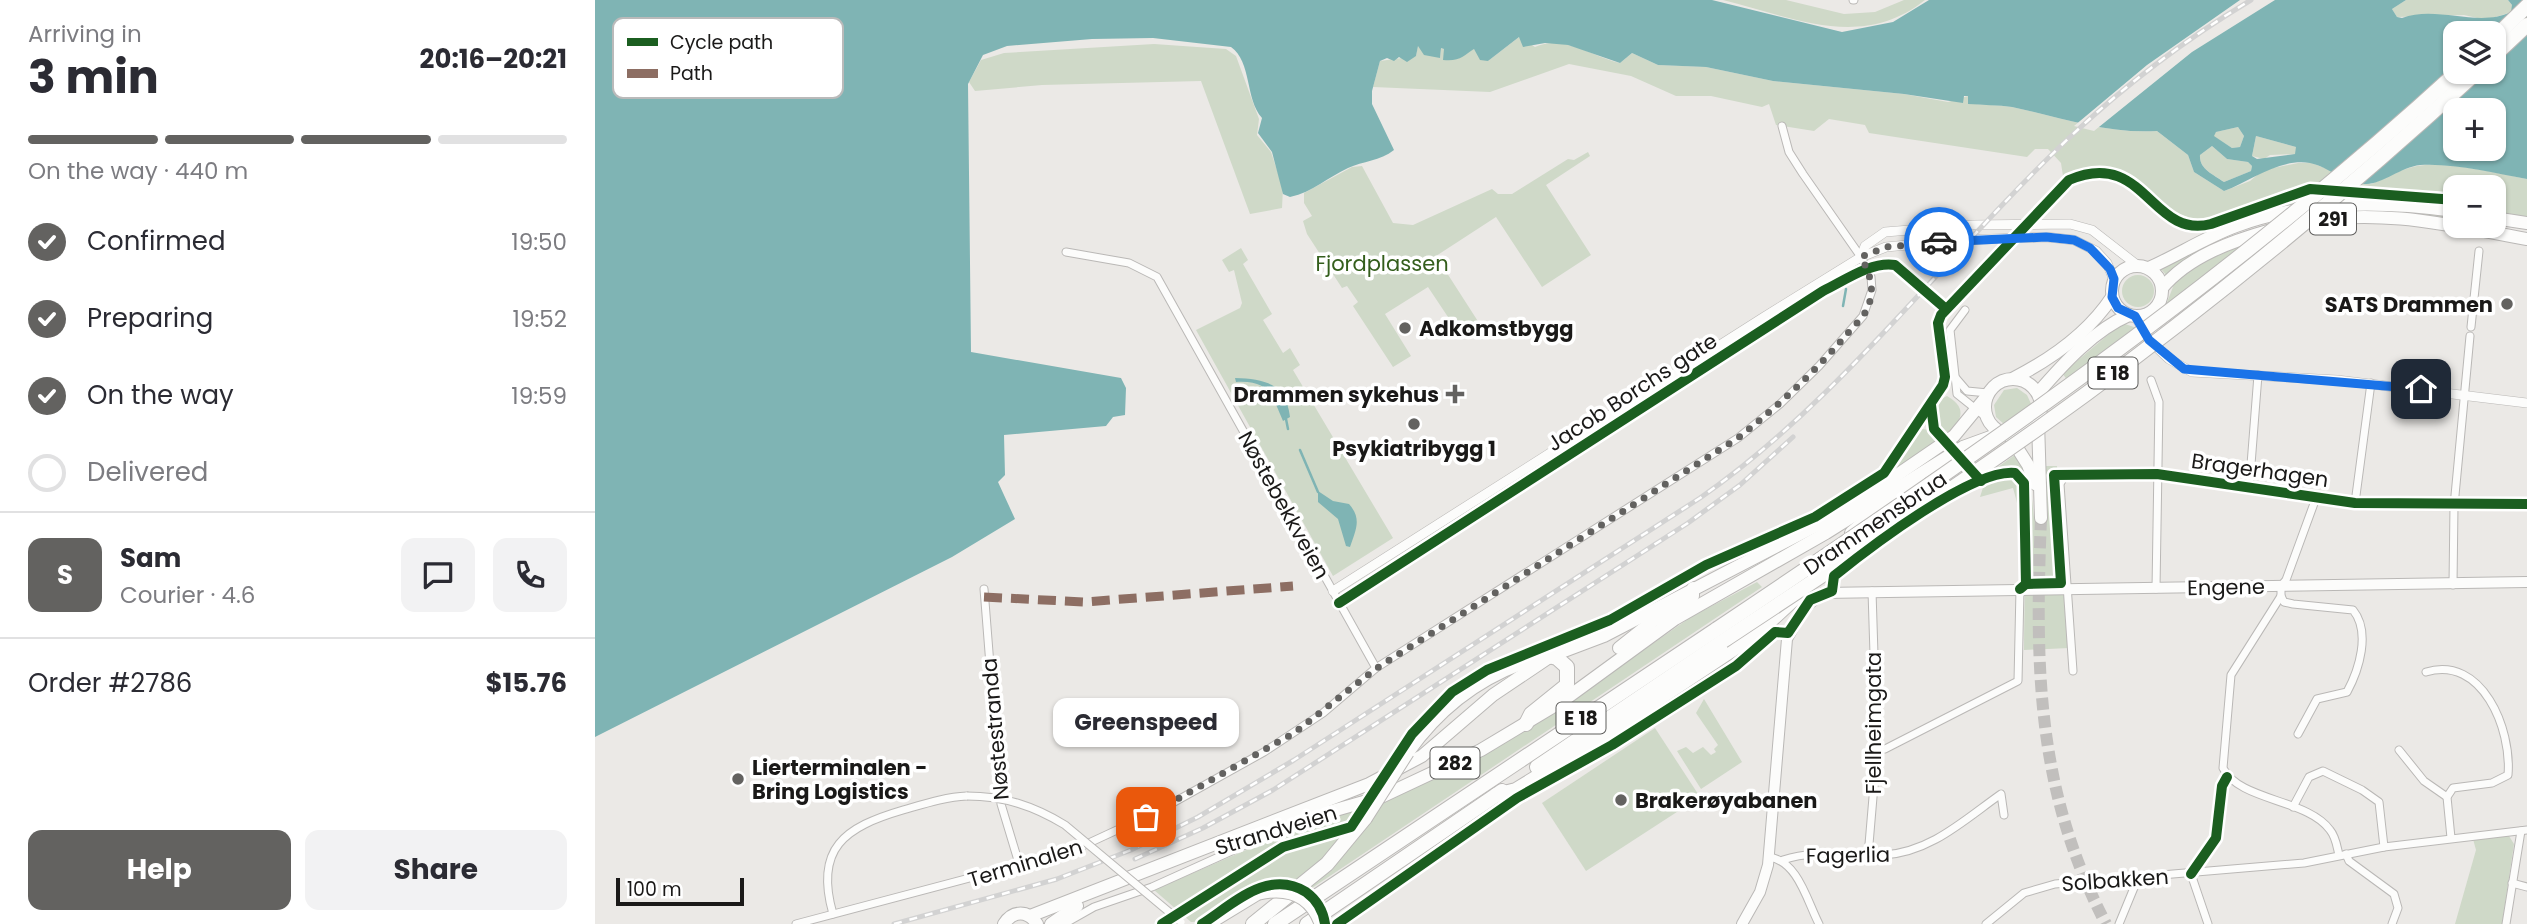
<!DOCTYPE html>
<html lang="en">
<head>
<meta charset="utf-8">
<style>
  :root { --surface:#fff; --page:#f2f2f3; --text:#2b2b33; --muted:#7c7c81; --line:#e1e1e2; --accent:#636260 }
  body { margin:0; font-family:Poppins,sans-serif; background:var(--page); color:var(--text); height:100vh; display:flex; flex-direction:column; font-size:26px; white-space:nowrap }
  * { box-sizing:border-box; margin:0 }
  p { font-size:23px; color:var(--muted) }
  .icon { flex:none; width:38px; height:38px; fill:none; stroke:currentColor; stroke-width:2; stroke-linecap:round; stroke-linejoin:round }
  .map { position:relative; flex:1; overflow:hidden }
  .drawer { display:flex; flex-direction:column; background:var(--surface); width:595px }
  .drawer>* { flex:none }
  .controls { position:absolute; left:1848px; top:21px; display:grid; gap:14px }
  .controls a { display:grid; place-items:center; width:63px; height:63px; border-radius:14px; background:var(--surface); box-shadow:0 2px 5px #0004; font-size:35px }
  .scale { position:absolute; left:21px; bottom:18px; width:128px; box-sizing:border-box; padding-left:7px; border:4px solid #1a1918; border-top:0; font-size:19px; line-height:24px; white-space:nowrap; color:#1a1918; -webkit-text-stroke:5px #fff; paint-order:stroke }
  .pin { position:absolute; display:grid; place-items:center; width:60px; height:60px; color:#fff; margin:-30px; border-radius:14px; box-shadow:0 4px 10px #0006 }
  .courier { position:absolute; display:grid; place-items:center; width:70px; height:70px; margin:-35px; border:5px solid #1a73e8; border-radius:50%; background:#fff; color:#222; box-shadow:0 2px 9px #0007 }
  .bubble { position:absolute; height:49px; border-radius:14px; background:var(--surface); box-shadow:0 2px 5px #0004; font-size:23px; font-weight:700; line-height:49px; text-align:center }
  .headline em { font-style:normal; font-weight:700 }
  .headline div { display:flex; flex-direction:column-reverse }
  .headline { display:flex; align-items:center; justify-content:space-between; height:119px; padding:0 28px }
  h1 { font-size:46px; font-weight:700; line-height:52px }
  .bar { display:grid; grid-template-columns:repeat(4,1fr); gap:10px 7px; align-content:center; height:84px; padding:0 28px }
  .bar i { height:9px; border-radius:5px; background:var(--line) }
  .bar .selected { background:var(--accent) }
  .bar p { grid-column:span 4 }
  .line { display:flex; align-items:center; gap:18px; padding:0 28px; border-top:2px solid var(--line) }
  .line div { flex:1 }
  .round { display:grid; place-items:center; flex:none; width:74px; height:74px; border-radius:14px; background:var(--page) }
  ol { padding:0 28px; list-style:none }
  li { display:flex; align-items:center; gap:21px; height:77px }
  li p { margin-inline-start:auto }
  li .icon { padding:7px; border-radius:50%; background:var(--accent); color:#fff; stroke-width:4 }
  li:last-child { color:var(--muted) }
  li i { width:38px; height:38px; border:4px solid var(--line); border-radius:50% }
  .cta { display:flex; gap:14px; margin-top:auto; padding:14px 28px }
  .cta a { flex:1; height:80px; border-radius:14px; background:var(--accent); color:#fff; font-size:28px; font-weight:700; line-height:80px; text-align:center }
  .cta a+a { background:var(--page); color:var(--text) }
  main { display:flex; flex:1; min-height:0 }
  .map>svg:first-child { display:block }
  .green { fill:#cfd9c8 }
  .water { fill:#7fb4b4; fill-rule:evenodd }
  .pier { fill:#ebe9e6 }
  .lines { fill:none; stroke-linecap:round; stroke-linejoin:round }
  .stream { stroke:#7fb4b4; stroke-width:2.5 }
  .primary-tunnel { stroke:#c1bfbd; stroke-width:12; stroke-dasharray:12 6; stroke-linecap:butt }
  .minor-casing { stroke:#bab8b6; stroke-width:9 }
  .tertiary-casing { stroke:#bab8b6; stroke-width:10 }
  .secondary-casing { stroke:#bab8b6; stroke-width:12 }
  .primary-casing { stroke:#bab8b6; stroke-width:14 }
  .trunk-casing { stroke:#bab8b6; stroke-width:14 }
  .motorway-casing { stroke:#bab8b6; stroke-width:16 }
  .minor { stroke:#fcfcfb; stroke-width:7 }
  .tertiary { stroke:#fcfcfb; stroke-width:9 }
  .secondary { stroke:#fcfcfb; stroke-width:10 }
  .primary { stroke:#fcfcfb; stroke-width:12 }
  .trunk { stroke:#fcfcfb; stroke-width:12 }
  .motorway { stroke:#fcfcfb; stroke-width:14 }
  .rail-casing { stroke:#d2d2d2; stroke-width:5 }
  .rail { stroke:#fff; stroke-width:2.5; stroke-dasharray:8; stroke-linecap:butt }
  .minor-bridge-casing { stroke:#bab8b6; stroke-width:9; stroke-linecap:butt }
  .motorway-bridge-casing { stroke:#bab8b6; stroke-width:16; stroke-linecap:butt }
  .minor-bridge { stroke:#fcfcfb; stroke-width:7 }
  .motorway-bridge { stroke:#fcfcfb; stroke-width:14 }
  .quiet { stroke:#8d6e63; stroke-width:9; stroke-dasharray:18 9; stroke-linecap:butt }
  .cycleway-casing { stroke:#fff; stroke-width:15 }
  .cycleway { stroke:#1b5e20; stroke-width:10 }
  .done { stroke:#636260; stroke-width:7; stroke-dasharray:0 12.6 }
  .route { stroke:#1a73e8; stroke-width:9 }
  .poi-dot { fill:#636260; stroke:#fff; stroke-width:2.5 }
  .labels { text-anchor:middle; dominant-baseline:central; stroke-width:7; stroke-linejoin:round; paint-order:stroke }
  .shield { fill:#fff; stroke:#5f5e5d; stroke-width:2 }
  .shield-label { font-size:19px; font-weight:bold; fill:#1a1918 }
  .park-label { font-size:21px; fill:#345e1c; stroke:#fff }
  .poi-label { font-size:21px; font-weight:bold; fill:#1a1918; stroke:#fff; text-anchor:start }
  .street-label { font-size:21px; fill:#1a1918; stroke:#fff }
  .key { fill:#fff; stroke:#bababa; stroke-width:2 }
  .key-label { font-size:19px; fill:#1a1918 }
</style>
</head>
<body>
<main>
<section class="drawer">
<div class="headline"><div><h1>3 min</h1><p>Arriving in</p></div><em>20:16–20:21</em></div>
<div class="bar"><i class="selected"></i><i class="selected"></i><i class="selected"></i><i></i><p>On the way · 440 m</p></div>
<ol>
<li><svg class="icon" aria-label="check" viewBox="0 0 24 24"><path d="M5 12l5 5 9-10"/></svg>Confirmed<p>19:50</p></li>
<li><svg class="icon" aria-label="check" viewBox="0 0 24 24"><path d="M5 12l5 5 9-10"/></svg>Preparing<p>19:52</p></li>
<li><svg class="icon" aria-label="check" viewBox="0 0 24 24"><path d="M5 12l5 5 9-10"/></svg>On the way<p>19:59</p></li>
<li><i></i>Delivered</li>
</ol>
<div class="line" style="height:126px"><b class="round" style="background:var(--accent);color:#fff">S</b><div><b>Sam</b><p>Courier · 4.6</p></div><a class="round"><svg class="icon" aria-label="chat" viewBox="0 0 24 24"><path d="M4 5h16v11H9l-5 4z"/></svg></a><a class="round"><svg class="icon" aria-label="phone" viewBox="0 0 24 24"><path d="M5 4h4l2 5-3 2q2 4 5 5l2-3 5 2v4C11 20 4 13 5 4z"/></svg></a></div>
<div class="line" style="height:91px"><div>Order #2786</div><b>$15.76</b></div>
<div class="cta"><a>Help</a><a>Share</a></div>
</section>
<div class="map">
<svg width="1932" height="924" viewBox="0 0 1932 924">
  <rect width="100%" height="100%" fill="#ebe9e6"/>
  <g class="green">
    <path d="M1128,0H1191L1249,14L1280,12L1309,0H1330C1266,51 1198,17 1128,0Z"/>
    <polygon points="1811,0 1913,0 1917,5 1917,12 1891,20 1869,15 1802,17 1797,9"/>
    <path d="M924,37L940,47C969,34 997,57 1025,63L1037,53L1063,65L1111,67L1178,81L1309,94L1353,102L1373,96V103C1387,105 1402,105 1417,107C1466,117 1511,134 1562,131L1593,155L1599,172L1629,191L1655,181L1668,170L1703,163H1716L1776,184C1792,178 1805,169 1822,166C1853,161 1901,173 1932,179V218L1899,212V187H1860V206L1658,215L1609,234C1599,227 1587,222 1577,214C1533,180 1531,157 1468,176L1466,163L1453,149H1440L1432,157L1274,133L1270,125L1234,119L1219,131L1181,125L1174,104L1167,107L1116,96H1081L1036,76L974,64L895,92L778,87L785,61L821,56L823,45L845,58L846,48L849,49V59L879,49L893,61Z"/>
    <polygon points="559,44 631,49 641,56 664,119 662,135 676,152 688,188 687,208 655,214 606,81 447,85 380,91 374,82 386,60 409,53"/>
    <polygon points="1643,127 1649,136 1645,147 1637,148 1618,136 1621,132"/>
    <polygon points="1661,136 1701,147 1701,154 1675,155 1669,159 1657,156"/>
    <path d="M1617,146L1632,159L1653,162L1657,166L1656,171L1629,182C1618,174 1604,169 1605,155Z"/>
    <polygon points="993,152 995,156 951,185 996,255 947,287 901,217 841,256 886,326 867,338 833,287 790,314 816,356 798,367 758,306 763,302 752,286 747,288 712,234 708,221 717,216 709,203 709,193 757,167 767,166 798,223 818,225 897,189 903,194 917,194 973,159 979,160"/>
    <path d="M1779,209L1860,216V221L1704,219L1671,226L1615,247L1584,263L1571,275L1566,269C1634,231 1701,211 1779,209Z"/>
    <polygon points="1648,245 1571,305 1581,279 1603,264"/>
    <polygon points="646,248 653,260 648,264 677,314 668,320 688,353 695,348 705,365 698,370 798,538 738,576 601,330 645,308 647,303 639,270 634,272 627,260"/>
    <circle cx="1543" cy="291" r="16"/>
    <polygon points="1527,323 1542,328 1472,380 1468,374 1476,366"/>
    <polygon points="1422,388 1432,395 1437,406 1410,425 1401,417 1399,405 1409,390"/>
    <path d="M1352,396C1375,409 1365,423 1349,437C1339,426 1336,415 1342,401Z"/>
    <polygon points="1327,429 1335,430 1345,440 1296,474 1294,471 1321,432"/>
    <path d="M1421,454L1435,480L1439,518H1453L1449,466H1462L1474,648L1429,650C1429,596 1434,540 1418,488L1385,497L1392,475Z"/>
    <path d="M1162,582L1167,587L714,890C676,873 651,889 620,912C611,918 606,922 596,922L559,890L695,831L788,802L910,742L945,722L1096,617Z"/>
    <polygon points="1109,699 1147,762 1106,789 1082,751 1091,747 1098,753 1108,747 1116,755 1121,752 1119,749 1123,745 1101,713"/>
    <polygon points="1060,728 1105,797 991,871 947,803"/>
    <polygon points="1914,836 1919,844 1907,924 1860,924 1881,850 1878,839"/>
  </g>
  <g class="water">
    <path d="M0,0H1117L1247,32L1298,22L1334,0H1825H1811L1797,9L1802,17L1807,18C1842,5 1883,28 1916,12L1917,5L1913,0H1932V179C1898,173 1859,163 1825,165C1806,167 1786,185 1770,184C1749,183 1734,167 1715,163C1684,158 1656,181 1629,191L1599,172L1593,155L1562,131C1511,134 1466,117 1417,107C1403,105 1387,105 1373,104V96H1369L1368,103L1309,94L1178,81L1111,67L1063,65L1037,53L1025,63L973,45L950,43L928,47L924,37L893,61L885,60L879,49C869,55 865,62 848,60L849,49L846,48L845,58L829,55L823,46L821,56L812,62L804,57L799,61L792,58L785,61L777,91V104L799,150C785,161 768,161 753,168C733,177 718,192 695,197L688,194L677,152L663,133L667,118C650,99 657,62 636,47L558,38L497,39L412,46L388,55L373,84L376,352L526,378L531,388L530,415L518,417L511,426L409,435L410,475L403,482L420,519L357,557L0,737ZM1860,33H1899V72H1860ZM1860,110H1899V149H1860ZM1643,127L1649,136L1645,147L1637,148L1619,136L1621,132ZM1661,136L1701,147L1700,154L1662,159L1657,156ZM1617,146L1632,159L1653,162L1657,166L1656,171L1629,182C1618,174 1604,169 1605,155Z"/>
    <path d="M640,378C671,379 691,384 695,417L688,421C677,395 674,380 641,382Z"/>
    <path d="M723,491L738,501L754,504C767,519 761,529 755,547L751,546L743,519L723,502Z"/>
  </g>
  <polygon class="pier" points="1645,0 1680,0 1597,52 1499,131 1479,126 1552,65"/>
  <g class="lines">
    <g class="stream">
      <polyline points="1248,306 1251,289"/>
      <polyline points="691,419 693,429"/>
      <polyline points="705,450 723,492"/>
    </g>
    <path class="primary-tunnel" d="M1446,518C1440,665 1441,790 1511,924"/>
    <g class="minor-casing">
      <g id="minor">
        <polyline points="1258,0 1259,0"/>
        <polyline points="471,252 534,263 562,277 781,668"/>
        <polyline points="1370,310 1355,330 1362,394 1392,418"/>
        <polyline points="1876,327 1884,251"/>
        <polyline points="1360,377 1372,391 1393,393"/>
        <polyline points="1556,380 1564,402 1561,589"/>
        <polyline points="1654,490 1663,375"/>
        <path d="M1721,498L1691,580L1686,586V596L1636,675L1628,768C1644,801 1713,799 1735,830C1741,837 1742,847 1744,855"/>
        <polyline points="1760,503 1776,383"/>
        <polyline points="1858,585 1859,506 1875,336"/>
        <polyline points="389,589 406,804 425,867"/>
        <path d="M1686,596L1689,602L1698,604L1758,610C1776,632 1764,670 1752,692L1722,699L1703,734"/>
        <polyline points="1478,671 1465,484 1470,475 1562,474 1760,503 1932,504"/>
        <path d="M1831,672C1887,655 1917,729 1913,775L1897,783L1858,788L1852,797L1856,838"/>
        <polyline points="1282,750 1290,749 1423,681 1425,589"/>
        <polyline points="1804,750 1829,781 1852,797"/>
        <polyline points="1698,807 1714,777 1728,771 1767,790 1784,802 1789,847"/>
        <polyline points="1751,854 1754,861 1799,894 1803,908 1797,924"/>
        <polyline points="1273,856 1282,750 1277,591"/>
        <path d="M1174,857C1203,861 1212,901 1224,924"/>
        <path d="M1188,860C1224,848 1252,858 1289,855C1336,852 1369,820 1406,794L1409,815"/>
        <polyline points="1596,874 1613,924"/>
        <polyline points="1917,883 1932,887"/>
        <path d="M238,914C219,848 250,827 308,810C329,804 350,797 372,796"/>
        <polyline points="201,924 457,856 481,849 565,810 669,752 728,713 781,668 1143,438 1185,404 1224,366 1268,316 1277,290 1276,277 1266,257 1208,174 1194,152 1187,126"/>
        <polyline points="469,924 499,907 557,887 679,832"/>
        <polyline points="618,924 664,896"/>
        <polyline points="1391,924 1429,893 1460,884 1709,863 1789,847 1932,830"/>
        <polyline points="1524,924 1543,878"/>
        <polyline points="1911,924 1926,831"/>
      </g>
    </g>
    <g class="tertiary-casing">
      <g id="tertiary">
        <polyline points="1266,257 1270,246 1290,232 1378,225 1475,224 1497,230 1542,265"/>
        <polyline points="1558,310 1562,344"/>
        <polyline points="1540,316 1554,340 1574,359 1597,372 1742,380 1932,403"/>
        <polyline points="738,591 1169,317 1266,257 1291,247 1366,240 1451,237 1479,240 1501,251 1512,263 1519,280"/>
      </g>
    </g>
    <g class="secondary-casing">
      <polyline id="secondary" points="1147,924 1165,892 1173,865 1192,639 1209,608 1228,593 1932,582"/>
    </g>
    <g class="primary-casing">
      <g id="primary">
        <polyline points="1443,422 1446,518"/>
        <polyline points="1414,435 1433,465 1440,484"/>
        <polyline points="1024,648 1058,621 1094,601 1098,596 1098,588"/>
        <polyline points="674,829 786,797 886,750 969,700 1080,619 1231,533 1368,447 1401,435"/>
        <polyline points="435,916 774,784 827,756 898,695 956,656 1009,636 1251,510 1359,436 1392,396"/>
        <path d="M409,924C418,910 433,910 442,924"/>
        <polyline points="456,924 482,906"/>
      </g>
    </g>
    <g class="trunk-casing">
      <g id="trunk">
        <polyline points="1899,218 1932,223"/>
        <path d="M1708,223C1782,207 1859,226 1932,239"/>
        <circle cx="1542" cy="291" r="25"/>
        <path d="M1554,268C1583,255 1611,237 1641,226C1713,200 1786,201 1860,211"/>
        <path d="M1567,288C1594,256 1637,241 1676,230"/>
        <path d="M1419,378C1456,359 1494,332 1517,297"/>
        <circle cx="1418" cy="407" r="28"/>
        <path d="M1443,393C1468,364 1499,330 1534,315"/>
      </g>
    </g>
    <g class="motorway-casing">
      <g id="motorway">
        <polyline points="1899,38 1932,6"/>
        <polyline points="1899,56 1932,25"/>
        <polyline points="1257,533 1322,478"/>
        <path d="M812,752C841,711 877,681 925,663C937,659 949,654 962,658L972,667V685L936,714L931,724"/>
        <polyline points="942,767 1128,641"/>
        <polyline points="901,795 921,790 991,747 1161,634 1202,596"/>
        <polyline points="658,924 732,864 770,818"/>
        <polyline points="680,924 1122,629"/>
        <polyline points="712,924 907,791"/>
      </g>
    </g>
    <use href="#minor" class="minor"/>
    <use href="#tertiary" class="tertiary"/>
    <use href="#secondary" class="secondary"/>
    <use href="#primary" class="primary"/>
    <use href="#trunk" class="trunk"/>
    <use href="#motorway" class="motorway"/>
    <g class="rail-casing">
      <g id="rail">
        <polyline points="540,859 608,828 678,790 1093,523 1145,485 1198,437"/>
        <path d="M299,924L462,879L536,850L603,817L699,760L1105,498C1247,399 1349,256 1475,137C1530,85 1591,39 1656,0"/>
      </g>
    </g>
    <use href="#rail" class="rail"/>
    <g class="minor-bridge-casing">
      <g id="minor-bridge">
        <path d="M372,796C409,796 439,806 470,825L586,922"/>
        <path d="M664,896C691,890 713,896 723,924"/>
      </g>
    </g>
    <g class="motorway-bridge-casing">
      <g id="motorway-bridge">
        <path d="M1122,629C1379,457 1633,282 1862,72"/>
        <path d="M1128,641C1250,560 1373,480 1491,394C1627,294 1758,186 1882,72"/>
        <polyline points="770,818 812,752"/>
      </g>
    </g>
    <use href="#minor-bridge" class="minor-bridge"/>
    <use href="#motorway-bridge" class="motorway-bridge"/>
    <polyline class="quiet" points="389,597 489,602 698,586"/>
    <g class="cycleway-casing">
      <g id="cycleway">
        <polyline points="1336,405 1339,429 1386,481"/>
        <polyline points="1425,589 1431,584 1466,583 1459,475 1562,474 1760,503 1932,504"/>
        <path d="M744,603L1228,291C1249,281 1276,261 1300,265L1351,309"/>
        <polyline points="1596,874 1621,838 1627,786 1632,777"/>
        <path d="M567,924L688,847L756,827L817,734L857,692L892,670L1015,620L1111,565L1220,517L1289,473L1348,385L1350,377L1343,323L1346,315L1474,180C1550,147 1556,240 1616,224L1715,189L1860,200"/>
        <path d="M607,924C637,905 673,868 711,892C722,900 728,910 730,924"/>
        <path d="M742,924L922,798L1017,745L1141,666L1180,632L1193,633L1215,600L1237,591L1239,576C1274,548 1378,468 1420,473L1429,483L1431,584"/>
      </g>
    </g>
    <use href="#cycleway" class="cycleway"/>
  </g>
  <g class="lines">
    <path class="done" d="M551,817L699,733L782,668L1143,438C1183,406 1219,373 1252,334C1260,325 1271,315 1274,304C1280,287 1274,272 1266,257L1291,247L1344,242"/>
    <polyline class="route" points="1344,242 1451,237 1479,240 1495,248 1515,269 1519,279 1517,297 1523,308 1540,316 1554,340 1589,369 1826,389"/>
  </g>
  <g class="poi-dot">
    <circle cx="1912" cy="304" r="7"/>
    <circle cx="810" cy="328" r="7"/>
    <path d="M856.5 383.5h7v7h7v7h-7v7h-7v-7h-7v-7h7z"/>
    <circle cx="819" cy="424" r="7"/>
    <circle cx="143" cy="779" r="7"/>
    <circle cx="1026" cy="800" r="7"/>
  </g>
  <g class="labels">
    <g class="shield">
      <rect x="1715" y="203.5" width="46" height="31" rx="5"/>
      <rect x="1493.5" y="357.5" width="49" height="31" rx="5"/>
      <rect x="961.5" y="702.5" width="49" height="31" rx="5"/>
      <rect x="835.5" y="747.5" width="49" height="31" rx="5"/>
    </g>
    <g class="shield-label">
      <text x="1738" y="219">291</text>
      <text x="1518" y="373">E 18</text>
      <text x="986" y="718">E 18</text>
      <text x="860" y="763">282</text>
    </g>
    <g class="park-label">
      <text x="787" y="263">Fjordplassen</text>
    </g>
    <g class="poi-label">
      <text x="1898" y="304" text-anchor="end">SATS Drammen</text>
      <text x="824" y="328">Adkomstbygg</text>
      <text x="844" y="394" text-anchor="end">Drammen sykehus</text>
      <text x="819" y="448" text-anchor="middle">Psykiatribygg 1</text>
      <text x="157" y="767">Lierterminalen -<tspan x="157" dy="24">Bring Logistics</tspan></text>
      <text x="1040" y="800">Brakerøyabanen</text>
    </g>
    <g class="street-label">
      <text transform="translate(1037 392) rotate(-33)">Jacob Borchs gate</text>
      <text transform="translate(1665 470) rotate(8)">Bragerhagen</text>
      <text transform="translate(689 505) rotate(61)">Nøstebekkveien</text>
      <text transform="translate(1280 523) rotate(-34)">Drammensbrua</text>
      <text transform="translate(1631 587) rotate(-1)">Engene</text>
      <text transform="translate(1278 723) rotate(-90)">Fjellheimgata</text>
      <text transform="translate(400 729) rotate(-95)">Nøstestranda</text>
      <text transform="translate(681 830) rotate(-17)">Strandveien</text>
      <text transform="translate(1253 855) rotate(-1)">Fagerlia</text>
      <text transform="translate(430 863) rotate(-17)">Terminalen</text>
      <text transform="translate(1520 880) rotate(-4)">Solbakken</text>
    </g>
  </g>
  <rect x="18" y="18" width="230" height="80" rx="10" class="key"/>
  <rect x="32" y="38" width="31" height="8" fill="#1b5e20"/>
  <rect x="32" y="69" width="31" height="9" fill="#8d6e63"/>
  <g class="key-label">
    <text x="75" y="49">Cycle path</text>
    <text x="75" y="80">Path</text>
  </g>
</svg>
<div class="controls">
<a><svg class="icon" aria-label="layers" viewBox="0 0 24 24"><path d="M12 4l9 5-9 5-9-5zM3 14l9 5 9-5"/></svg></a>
<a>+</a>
<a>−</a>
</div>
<div class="scale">100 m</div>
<div class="pin" style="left:551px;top:817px;background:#ea580c"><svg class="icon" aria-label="bag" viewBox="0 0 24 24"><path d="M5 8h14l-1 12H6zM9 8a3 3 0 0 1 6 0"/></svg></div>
<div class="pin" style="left:1826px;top:389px;background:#1f2937"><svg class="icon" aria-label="home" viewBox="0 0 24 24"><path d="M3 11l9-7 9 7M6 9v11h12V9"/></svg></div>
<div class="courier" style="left:1344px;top:242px"><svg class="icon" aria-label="car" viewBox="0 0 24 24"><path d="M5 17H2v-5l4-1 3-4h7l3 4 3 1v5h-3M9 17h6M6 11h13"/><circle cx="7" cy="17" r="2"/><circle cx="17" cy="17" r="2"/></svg></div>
<div class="bubble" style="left:458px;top:698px;width:186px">Greenspeed</div>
</div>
</main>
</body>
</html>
